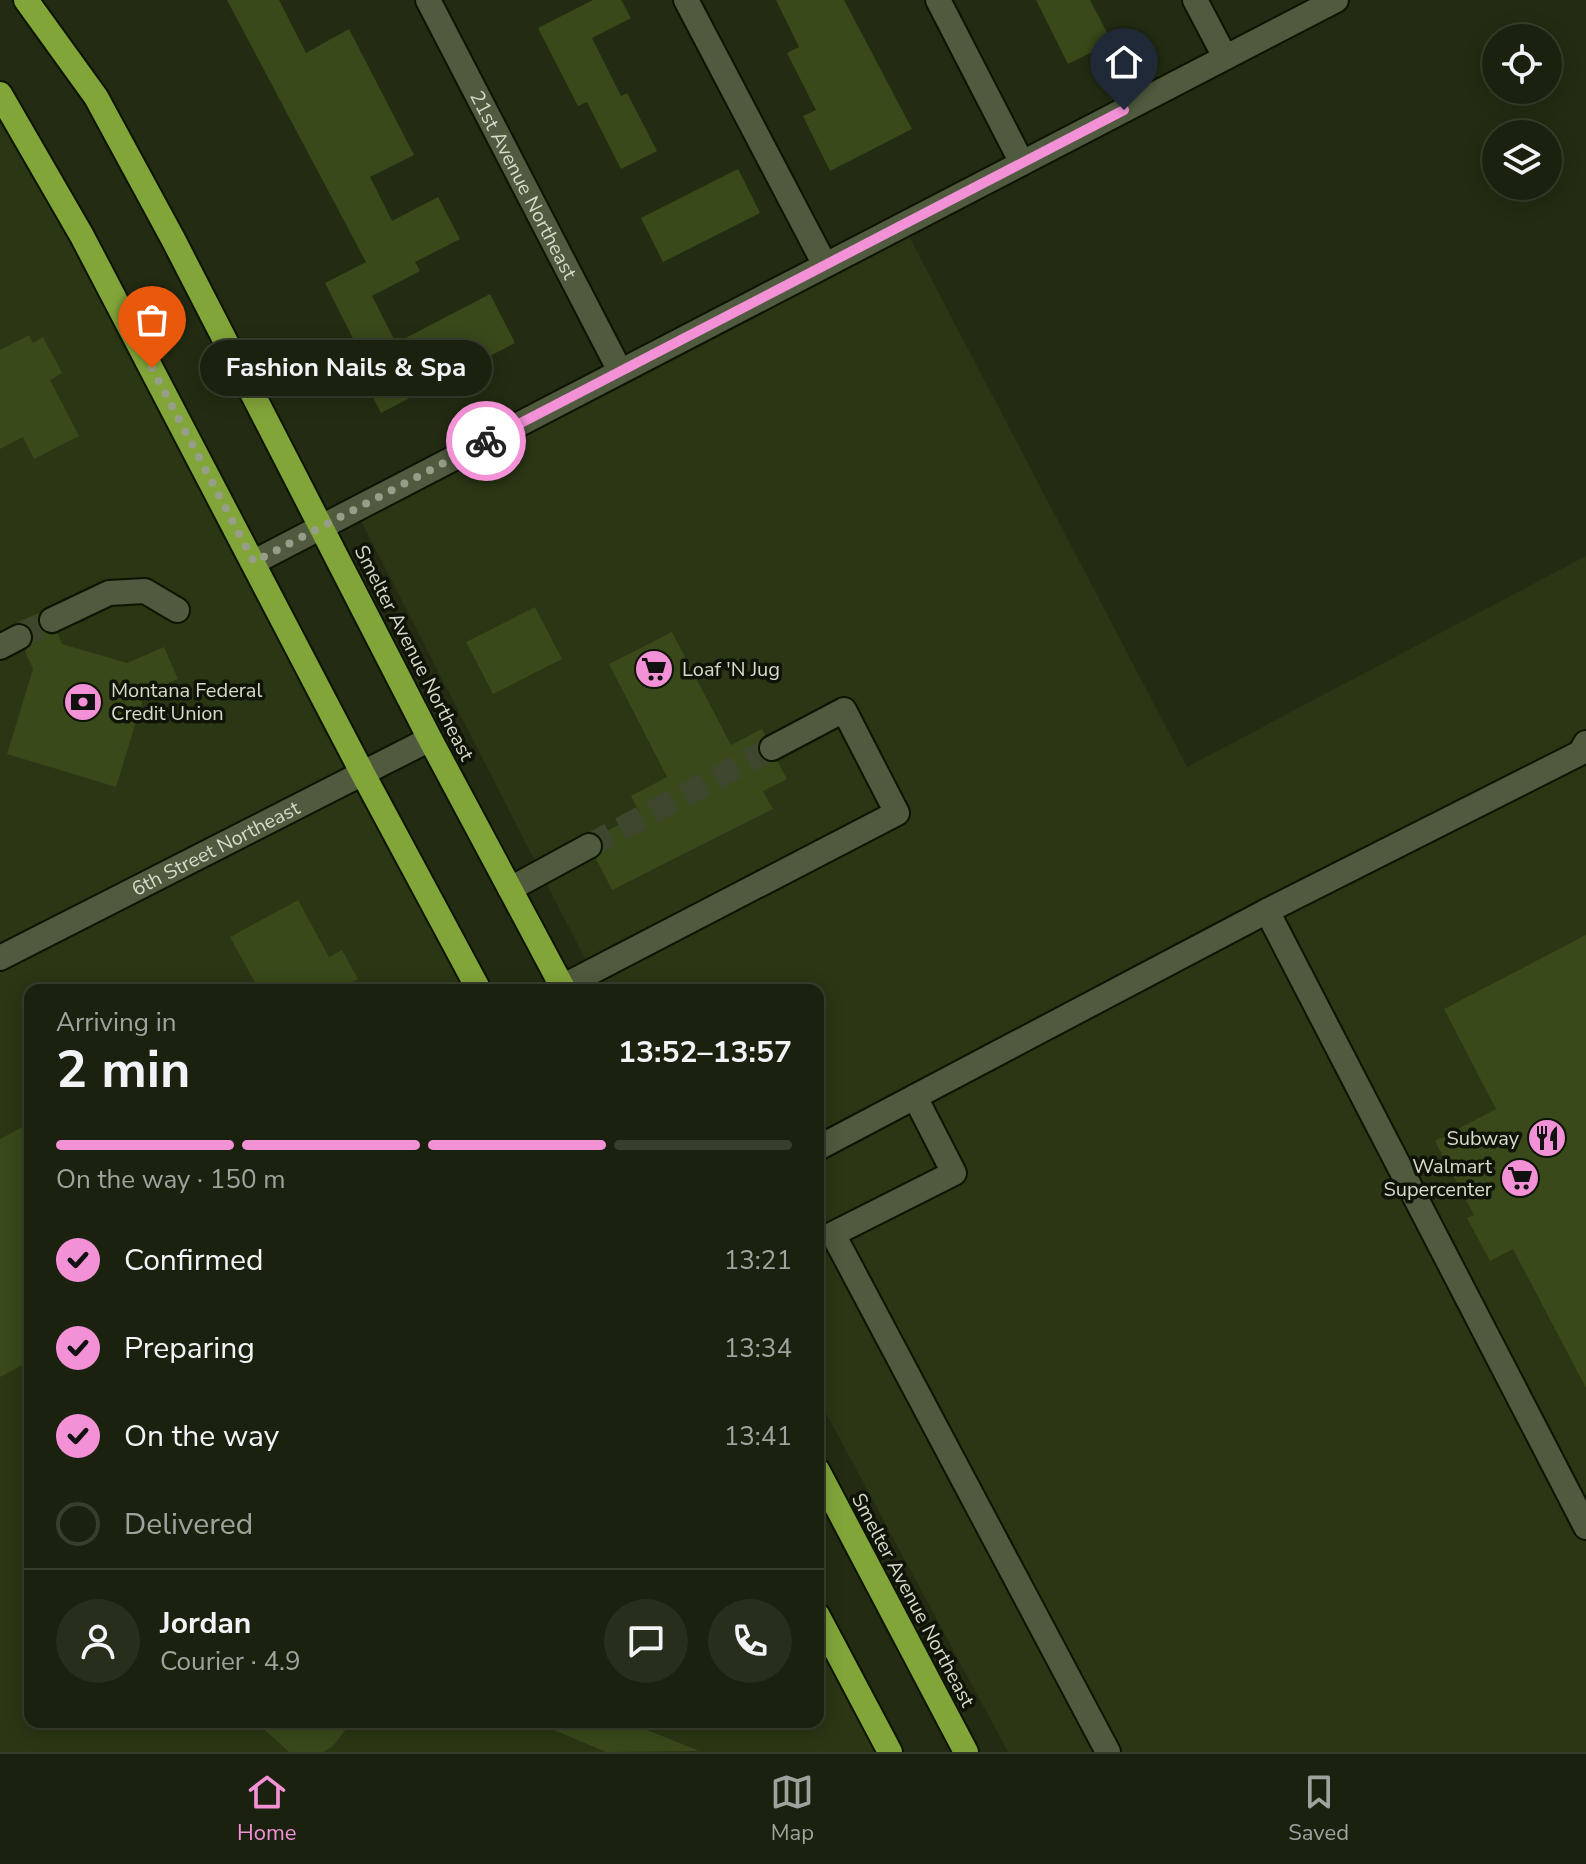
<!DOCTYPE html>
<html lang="en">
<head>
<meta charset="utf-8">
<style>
  :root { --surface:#1a210e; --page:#272e1c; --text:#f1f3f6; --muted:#9fa39e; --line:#383e2e; --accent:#f391d6 }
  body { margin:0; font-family:"Nunito Sans",sans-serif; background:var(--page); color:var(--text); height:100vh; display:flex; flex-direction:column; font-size:30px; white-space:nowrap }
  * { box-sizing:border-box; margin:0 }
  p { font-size:26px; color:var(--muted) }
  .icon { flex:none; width:44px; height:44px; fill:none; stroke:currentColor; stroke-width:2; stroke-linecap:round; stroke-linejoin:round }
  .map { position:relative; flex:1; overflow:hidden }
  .details { position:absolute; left:24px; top:984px; width:800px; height:744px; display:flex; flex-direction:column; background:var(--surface); border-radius:16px; box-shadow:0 4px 20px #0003,0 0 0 2px var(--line) }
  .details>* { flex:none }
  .fabs { position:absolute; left:1482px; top:24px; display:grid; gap:16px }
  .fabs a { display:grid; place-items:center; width:80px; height:80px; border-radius:50%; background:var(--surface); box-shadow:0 4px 20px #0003,0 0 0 2px var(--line); font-size:40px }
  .pin { position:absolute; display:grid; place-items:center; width:68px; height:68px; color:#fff; margin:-82px -34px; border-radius:50% 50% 50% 0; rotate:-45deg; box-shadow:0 0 8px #0007 }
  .pin .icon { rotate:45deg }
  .courier { position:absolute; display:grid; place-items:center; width:80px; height:80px; margin:-40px; border:6px solid #f391d6; border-radius:50%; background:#fff; color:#222; box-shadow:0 2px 10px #0007 }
  .bubble { position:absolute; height:56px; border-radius:28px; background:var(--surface); box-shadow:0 4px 20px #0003,0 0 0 2px var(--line); font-size:26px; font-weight:700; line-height:56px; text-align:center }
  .headline em { font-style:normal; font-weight:700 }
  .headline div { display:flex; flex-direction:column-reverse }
  .headline { display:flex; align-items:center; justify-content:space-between; height:136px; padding:0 32px }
  h1 { font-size:52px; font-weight:700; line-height:60px }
  .bar { display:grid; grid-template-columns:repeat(4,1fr); gap:12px 8px; align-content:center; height:96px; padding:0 32px }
  .bar i { height:10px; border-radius:6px; background:var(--line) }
  .bar .current { background:var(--accent) }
  .bar p { grid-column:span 4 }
  .line { display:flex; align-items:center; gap:20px; padding:0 32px; border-top:2px solid var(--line) }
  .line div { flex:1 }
  .round { display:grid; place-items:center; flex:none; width:84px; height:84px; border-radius:42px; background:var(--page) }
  ol { padding:0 32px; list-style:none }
  li { display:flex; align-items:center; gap:24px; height:88px }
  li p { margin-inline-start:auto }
  li .icon { padding:8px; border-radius:50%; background:var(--accent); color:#111; stroke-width:4 }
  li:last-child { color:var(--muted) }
  li i { width:44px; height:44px; border:4px solid var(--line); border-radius:50% }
  .dock { display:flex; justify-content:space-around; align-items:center; height:112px; border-top:2px solid var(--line); background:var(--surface); font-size:22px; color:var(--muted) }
  .dock a { display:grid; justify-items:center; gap:4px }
  .dock .current { color:var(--accent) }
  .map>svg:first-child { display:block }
  .built { fill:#2a3614 }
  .building { fill:#39491a }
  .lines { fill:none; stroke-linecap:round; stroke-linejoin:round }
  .minor-tunnel { stroke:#3e462e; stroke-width:24; stroke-dasharray:24 12; stroke-linecap:butt }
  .minor-casing { stroke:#0c1400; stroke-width:28 }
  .highway-casing { stroke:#0c1400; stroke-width:28 }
  .minor { stroke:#4f5a3e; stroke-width:24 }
  .highway { stroke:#82a539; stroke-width:24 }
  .done { stroke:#969e8a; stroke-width:8; stroke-dasharray:0 14.4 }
  .route { stroke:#f391d6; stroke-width:10 }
  .labels { text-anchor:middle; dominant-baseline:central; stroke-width:7; stroke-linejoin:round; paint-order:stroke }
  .street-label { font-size:20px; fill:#d4dbcb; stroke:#0f1308 }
  .poi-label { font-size:20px; fill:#d4dbcb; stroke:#0f1308; text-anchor:start }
</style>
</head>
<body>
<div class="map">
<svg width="1586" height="1752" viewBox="0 0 1586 1752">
  <rect width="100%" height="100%" fill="#232c12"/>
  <g class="built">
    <polygon points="0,112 82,236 479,990 30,990 30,1722 818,1722 818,1625 886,1752 0,1752"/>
    <polygon points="903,225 1187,767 1586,556 1586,1752 1008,1752 818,1398 818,990 601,990 355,509"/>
  </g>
  <g class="building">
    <polygon points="227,0 279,0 306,53 349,29 414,155 370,177 392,221 438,197 460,239 415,262 420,271 372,296 396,343 490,294 515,343 381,413 356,364 364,360 325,283 366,262"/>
    <polygon points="593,0 621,0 631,18 592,38 621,96 627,93 657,151 621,169 587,102 578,106 538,28"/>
    <polygon points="776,0 844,0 912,129 830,171 803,116 816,110 787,53 799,47"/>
    <polygon points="1036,0 1090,0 1112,42 1068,64"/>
    <polygon points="738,169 760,213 663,262 641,218"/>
    <polygon points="29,335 33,343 43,337 62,373 50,380 79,436 34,459 23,437 0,449 0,350"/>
    <polygon points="535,607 562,659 493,694 466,642"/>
    <polygon points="39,613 39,627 50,635 58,634 62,644 127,663 164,647 178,679 145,693 116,787 7,754 33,669 25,651 32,644 33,631 26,624 17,622"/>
    <polygon points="672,632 731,745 762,729 765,735 759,741 758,754 765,761 778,762 787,779 763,791 773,809 612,890 596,859 604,847 599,835 640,814 631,796 667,777 609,664"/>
    <polygon points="298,900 329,957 342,950 358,979 337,990 259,990 230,937"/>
    <polygon points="1586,935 1586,1388 1513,1249 1490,1261 1467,1218 1474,1215 1435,1141 1496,1109 1444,1009"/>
    <polygon points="30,1123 30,1361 0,1377 0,1139"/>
    <polygon points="256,1722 352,1722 332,1747 323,1752 289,1752"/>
    <polygon points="535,1722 628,1722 699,1751 606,1752"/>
  </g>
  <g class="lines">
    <g class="minor-tunnel">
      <polyline points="19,637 52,620"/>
      <polyline points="589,846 772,748"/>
    </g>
    <g class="minor-casing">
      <g id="minor">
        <path id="s1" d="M428,0L620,371"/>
        <polyline points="686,0 825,265"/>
        <polyline points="938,0 1022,163"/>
        <polyline points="1195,0 1225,57"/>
        <polyline points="254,562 1336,0"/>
        <polyline points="52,620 109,593 145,591 177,610"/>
        <polyline points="0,647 19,637"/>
        <polyline points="510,889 589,846"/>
        <polyline points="1267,911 1580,753 1586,743"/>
        <path id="s2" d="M0,958L430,739"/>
        <polyline points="562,987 897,813 844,710 772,748"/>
        <polyline points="915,1097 954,1173 833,1234 1108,1752"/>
        <polyline points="818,1148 1267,911 1586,1527"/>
      </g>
    </g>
    <g class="highway-casing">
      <g id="highway">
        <polyline points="26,0 96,97 173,239 430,739 564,990"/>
        <polyline points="0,94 82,236 363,774 479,990"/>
        <polyline points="818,1471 966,1752"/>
        <polyline points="818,1616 890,1752"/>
      </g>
    </g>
    <use href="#minor" class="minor"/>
    <use href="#highway" class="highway"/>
  </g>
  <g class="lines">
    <polyline class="done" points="152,368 254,562 486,441"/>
    <polyline class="route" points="486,441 1124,110"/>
  </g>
  <defs>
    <g id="supermarket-disc" transform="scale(2)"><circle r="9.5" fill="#f391d6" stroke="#0f1308"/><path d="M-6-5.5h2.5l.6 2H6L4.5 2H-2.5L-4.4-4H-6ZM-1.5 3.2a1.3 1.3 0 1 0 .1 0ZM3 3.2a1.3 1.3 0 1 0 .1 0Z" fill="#111"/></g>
    <g id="bank-disc" transform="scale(2)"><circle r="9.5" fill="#f391d6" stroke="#0f1308"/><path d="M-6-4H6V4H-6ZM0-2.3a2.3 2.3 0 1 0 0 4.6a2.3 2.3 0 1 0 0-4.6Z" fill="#111"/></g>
    <g id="restaurant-disc" transform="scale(2)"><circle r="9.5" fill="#f391d6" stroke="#0f1308"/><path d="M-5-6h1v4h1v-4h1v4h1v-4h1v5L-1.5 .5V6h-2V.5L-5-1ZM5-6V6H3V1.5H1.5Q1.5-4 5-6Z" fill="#111"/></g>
  </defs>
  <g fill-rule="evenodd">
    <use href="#supermarket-disc" x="654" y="669"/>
    <use href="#bank-disc" x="83" y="702"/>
    <use href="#restaurant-disc" x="1547" y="1138"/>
    <use href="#supermarket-disc" x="1520" y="1178"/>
  </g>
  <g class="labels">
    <g class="street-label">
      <text stroke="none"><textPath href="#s1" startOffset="208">21st Avenue Northeast</textPath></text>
      <text transform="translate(414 653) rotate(63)">Smelter Avenue Northeast</text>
      <text stroke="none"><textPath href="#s2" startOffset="242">6th Street Northeast</textPath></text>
      <text transform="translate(913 1600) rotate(62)">Smelter Avenue Northeast</text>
    </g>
    <g class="poi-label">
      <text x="682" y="669">Loaf 'N Jug</text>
      <text x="111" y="690">Montana Federal<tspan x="111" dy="23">Credit Union</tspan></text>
      <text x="1519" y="1138" text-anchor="end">Subway</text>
      <text x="1492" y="1166" text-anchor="end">Walmart<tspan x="1492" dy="23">Supercenter</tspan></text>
    </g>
  </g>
</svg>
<div class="fabs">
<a><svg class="icon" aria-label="locate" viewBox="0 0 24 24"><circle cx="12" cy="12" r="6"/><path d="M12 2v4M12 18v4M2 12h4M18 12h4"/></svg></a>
<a><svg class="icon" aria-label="layers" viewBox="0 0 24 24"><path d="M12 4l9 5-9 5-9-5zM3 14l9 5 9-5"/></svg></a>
</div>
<div class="pin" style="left:152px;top:368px;background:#ea580c"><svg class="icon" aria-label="bag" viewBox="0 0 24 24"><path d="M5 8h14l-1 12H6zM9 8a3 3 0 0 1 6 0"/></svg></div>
<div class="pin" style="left:1124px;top:110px;background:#1f2937"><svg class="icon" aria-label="home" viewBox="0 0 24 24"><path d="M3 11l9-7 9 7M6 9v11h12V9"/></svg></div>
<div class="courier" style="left:486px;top:441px"><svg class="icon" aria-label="bike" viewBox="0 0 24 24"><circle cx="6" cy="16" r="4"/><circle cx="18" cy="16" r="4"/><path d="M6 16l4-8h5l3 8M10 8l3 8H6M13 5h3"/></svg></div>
<div class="bubble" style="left:200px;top:340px;width:292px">Fashion Nails &amp; Spa</div>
<section class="details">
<div class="headline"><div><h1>2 min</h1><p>Arriving in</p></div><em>13:52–13:57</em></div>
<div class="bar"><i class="current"></i><i class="current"></i><i class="current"></i><i></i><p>On the way · 150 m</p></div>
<ol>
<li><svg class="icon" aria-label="check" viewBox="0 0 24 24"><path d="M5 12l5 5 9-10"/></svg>Confirmed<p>13:21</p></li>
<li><svg class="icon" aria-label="check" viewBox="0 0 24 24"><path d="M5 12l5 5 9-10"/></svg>Preparing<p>13:34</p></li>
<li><svg class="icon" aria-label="check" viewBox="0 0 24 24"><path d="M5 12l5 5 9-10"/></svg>On the way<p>13:41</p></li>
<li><i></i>Delivered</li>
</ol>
<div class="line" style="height:144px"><a class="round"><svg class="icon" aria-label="person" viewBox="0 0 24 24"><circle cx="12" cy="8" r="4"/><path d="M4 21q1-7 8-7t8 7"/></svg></a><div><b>Jordan</b><p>Courier · 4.9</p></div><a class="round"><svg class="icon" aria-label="chat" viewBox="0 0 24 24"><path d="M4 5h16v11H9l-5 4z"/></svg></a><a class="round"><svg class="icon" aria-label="phone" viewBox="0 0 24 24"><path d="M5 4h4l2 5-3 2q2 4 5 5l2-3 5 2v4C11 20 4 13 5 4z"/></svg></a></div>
</section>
</div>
<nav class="dock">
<a class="current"><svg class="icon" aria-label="home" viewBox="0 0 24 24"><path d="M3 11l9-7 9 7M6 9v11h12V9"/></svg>Home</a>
<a><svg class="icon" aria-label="map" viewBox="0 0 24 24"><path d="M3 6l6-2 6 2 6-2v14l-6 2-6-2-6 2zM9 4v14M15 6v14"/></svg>Map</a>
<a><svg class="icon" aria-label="saved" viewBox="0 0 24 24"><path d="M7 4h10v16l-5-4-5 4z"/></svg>Saved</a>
</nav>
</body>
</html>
